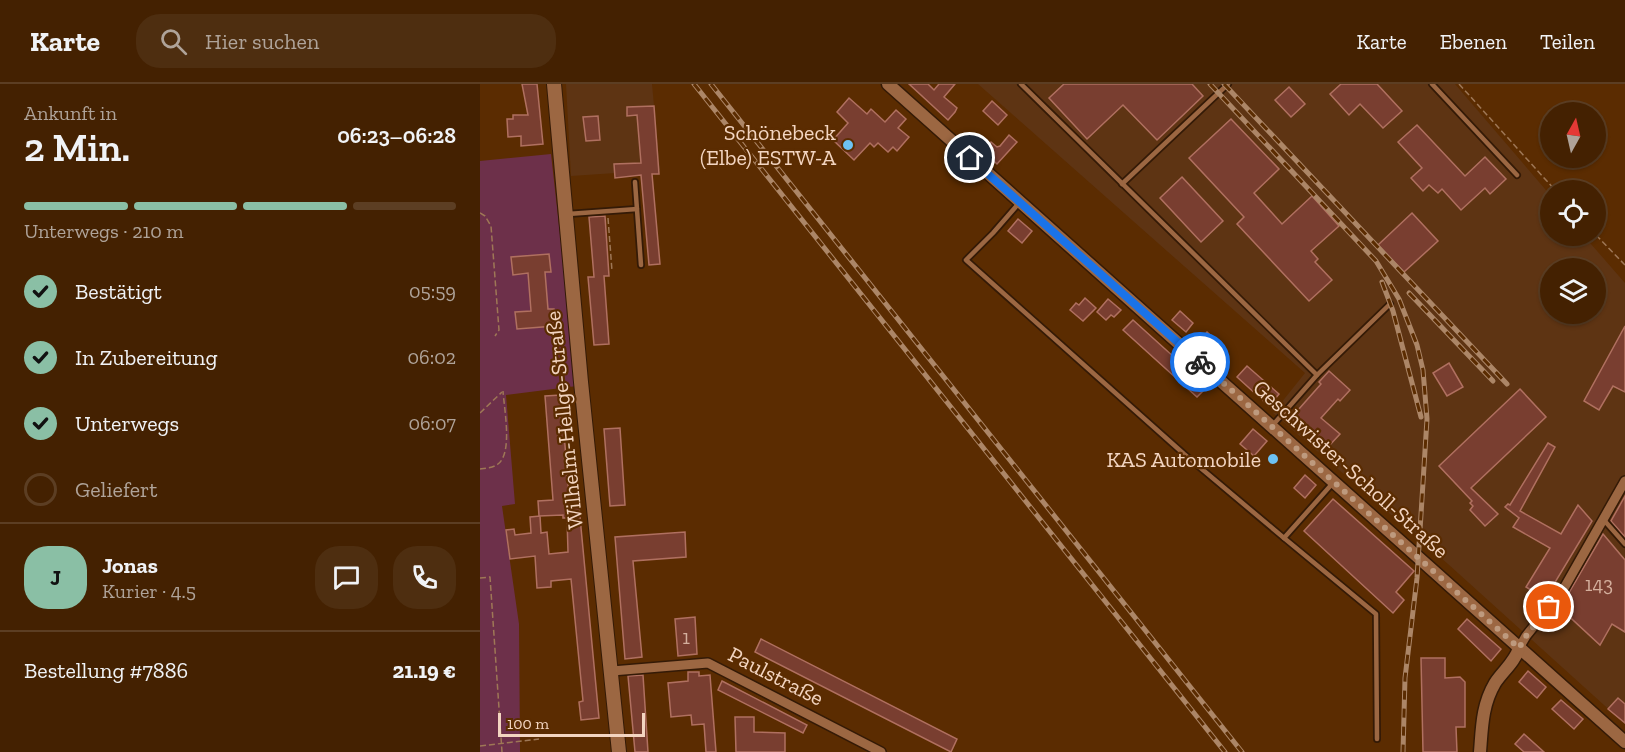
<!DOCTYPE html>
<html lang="de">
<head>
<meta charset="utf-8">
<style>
  :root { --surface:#442101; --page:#4e2e10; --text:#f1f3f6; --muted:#afa399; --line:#5c3e23; --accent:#8abfa5 }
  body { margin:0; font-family:"Zilla Slab",serif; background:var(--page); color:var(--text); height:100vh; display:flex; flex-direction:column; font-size:22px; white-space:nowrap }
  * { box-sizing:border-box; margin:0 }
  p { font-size:20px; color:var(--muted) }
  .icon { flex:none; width:33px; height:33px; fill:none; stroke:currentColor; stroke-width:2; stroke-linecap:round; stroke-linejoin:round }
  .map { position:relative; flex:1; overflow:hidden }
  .details { display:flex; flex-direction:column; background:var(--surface); width:480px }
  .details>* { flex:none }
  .needle { width:39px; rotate:8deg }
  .tools { position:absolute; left:1060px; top:18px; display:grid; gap:12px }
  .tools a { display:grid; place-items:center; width:66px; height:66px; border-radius:50%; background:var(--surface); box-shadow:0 2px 4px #0004,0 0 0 2px var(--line); font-size:30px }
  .scale { position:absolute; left:18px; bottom:15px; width:147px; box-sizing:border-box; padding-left:6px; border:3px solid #f3d5c1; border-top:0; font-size:16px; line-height:21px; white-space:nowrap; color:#f3d5c1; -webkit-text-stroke:4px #5b2c01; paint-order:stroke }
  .pin { position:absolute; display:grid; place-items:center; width:51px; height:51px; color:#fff; margin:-26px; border:3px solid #fff; border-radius:50%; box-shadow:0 2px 6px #0007 }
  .courier { position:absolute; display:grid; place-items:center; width:60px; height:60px; margin:-30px; border:4px solid #1a73e8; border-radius:50%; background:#fff; color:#222; box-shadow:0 2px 8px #0007 }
  .head em { font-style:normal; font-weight:600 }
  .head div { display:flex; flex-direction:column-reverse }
  .head { display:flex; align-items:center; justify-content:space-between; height:102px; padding:0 24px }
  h1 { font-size:39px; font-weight:600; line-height:45px }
  .bar { display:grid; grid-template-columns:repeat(4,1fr); gap:9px 6px; align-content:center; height:72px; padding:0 24px }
  .bar i { height:8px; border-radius:4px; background:var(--line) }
  .bar .active { background:var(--accent) }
  .bar p { grid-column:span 4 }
  .line { display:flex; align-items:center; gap:15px; padding:0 24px; border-top:2px solid var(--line) }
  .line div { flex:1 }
  .round { display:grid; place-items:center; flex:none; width:63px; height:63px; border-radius:24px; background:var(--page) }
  ol { padding:0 24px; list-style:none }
  li { display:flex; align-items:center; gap:18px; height:66px }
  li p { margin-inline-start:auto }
  li .icon { padding:6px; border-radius:50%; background:var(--accent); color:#111; stroke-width:4 }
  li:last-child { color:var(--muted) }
  li i { width:33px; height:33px; border:3px solid var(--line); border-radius:50% }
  header { display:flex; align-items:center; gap:36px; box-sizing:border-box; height:84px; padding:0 30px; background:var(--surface); border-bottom:2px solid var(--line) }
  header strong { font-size:28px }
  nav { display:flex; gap:33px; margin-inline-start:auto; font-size:21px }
  .search { width:420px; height:54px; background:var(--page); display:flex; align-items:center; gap:15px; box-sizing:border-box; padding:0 21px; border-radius:24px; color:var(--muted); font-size:22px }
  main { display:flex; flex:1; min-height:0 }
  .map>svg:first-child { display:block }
  .built { fill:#5e3413; fill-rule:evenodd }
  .green { fill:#6d304a }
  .building { fill:#793e30; stroke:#b07060; stroke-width:1.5 }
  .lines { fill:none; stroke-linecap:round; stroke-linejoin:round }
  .service-casing { stroke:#341a06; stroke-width:8 }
  .minor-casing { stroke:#341a06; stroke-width:12 }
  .tertiary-casing { stroke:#341a06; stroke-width:15 }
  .secondary-casing { stroke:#341a06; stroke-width:16 }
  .path { stroke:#9e7756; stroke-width:1.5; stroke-dasharray:6 3; stroke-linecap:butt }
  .service { stroke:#9c6742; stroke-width:4.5 }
  .minor { stroke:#9c6742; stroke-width:9 }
  .tertiary { stroke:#9c6742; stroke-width:12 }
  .secondary { stroke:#9c6742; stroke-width:14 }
  .rail-casing { stroke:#ac8667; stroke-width:5 }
  .rail { stroke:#5b2c01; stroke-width:3; stroke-dasharray:9; stroke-linecap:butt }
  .done { stroke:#be9a7e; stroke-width:6; stroke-dasharray:0 10.8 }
  .route { stroke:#1a73e8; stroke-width:8 }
  .poi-dot { fill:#6dc2f3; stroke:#5b2c01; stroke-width:2 }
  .labels { text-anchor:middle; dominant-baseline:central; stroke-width:4.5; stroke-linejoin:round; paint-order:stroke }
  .number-label { font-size:20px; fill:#d4af9d }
  .poi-label { font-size:22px; fill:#f3d5c1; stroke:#5b2c01; text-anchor:end }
  .street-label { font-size:22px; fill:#f3d5c1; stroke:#5b2c01 }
</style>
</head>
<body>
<header>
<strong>Karte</strong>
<div class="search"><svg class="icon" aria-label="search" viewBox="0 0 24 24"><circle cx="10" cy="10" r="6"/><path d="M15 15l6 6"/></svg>Hier suchen</div>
<nav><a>Karte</a><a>Ebenen</a><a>Teilen</a></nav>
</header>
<main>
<section class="details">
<div class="head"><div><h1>2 Min.</h1><p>Ankunft in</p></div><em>06:23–06:28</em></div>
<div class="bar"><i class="active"></i><i class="active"></i><i class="active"></i><i></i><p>Unterwegs · 210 m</p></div>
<ol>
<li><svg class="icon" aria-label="check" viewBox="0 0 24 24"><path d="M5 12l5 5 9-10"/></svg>Bestätigt<p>05:59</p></li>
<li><svg class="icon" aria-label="check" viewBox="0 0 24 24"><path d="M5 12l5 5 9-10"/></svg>In Zubereitung<p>06:02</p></li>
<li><svg class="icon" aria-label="check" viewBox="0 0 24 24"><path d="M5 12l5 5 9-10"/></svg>Unterwegs<p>06:07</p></li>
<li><i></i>Geliefert</li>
</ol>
<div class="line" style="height:108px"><b class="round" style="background:var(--accent);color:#111">J</b><div><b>Jonas</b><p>Kurier · 4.5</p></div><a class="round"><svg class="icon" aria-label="chat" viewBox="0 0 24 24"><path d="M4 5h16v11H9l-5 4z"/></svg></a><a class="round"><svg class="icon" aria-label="phone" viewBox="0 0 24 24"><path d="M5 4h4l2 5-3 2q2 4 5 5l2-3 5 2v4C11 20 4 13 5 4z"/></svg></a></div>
<div class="line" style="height:78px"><div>Bestellung #7886</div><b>21.19 €</b></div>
</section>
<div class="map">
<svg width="1145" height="668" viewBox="0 0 1145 668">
  <rect width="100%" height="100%" fill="#5b2c01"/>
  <g class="built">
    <polygon points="86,0 172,0 180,86 91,92"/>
    <path d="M498,0H975L1071,112V152H1104L1145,199V640L968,480L793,329L825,289ZM1071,184H1116V230H1071Z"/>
  </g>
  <polygon class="green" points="71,70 97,302 26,311 35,420 22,422 39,540 40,668 0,668 0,77"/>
  <g class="building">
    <polygon points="42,0 57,0 63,60 41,62 41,52 28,53 27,35 33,35 33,31 48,31"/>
    <polygon points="429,0 448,0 454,6 459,0 475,0 464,13 477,24 475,28 468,36"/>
    <polygon points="584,0 712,0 723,12 677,56 643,21 607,55 569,14"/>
    <polygon points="861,0 897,0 922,27 903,44 880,20 869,31 850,10"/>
    <polygon points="809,3 825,20 811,33 795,16"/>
    <polygon points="369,14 387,30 391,25 405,38 416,26 426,35 418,44 429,53 417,67 413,63 408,68 398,59 394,63 390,59 374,76 353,56 368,39 357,28"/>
    <polygon points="512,17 527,31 518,41 503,27"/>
    <polygon points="174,22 179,90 172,90 180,180 169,181 161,91 135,94 134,80 161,79 157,31 147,32 147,23"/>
    <polygon points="118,32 120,56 106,57 103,33"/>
    <polygon points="751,35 799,85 774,109 802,140 832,112 859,142 831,167 838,175 835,178 852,196 829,217 757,140 764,133 709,74"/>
    <polygon points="937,41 985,92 1005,73 1026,95 1010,110 1005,104 981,126 962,105 958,109 949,101 943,107 931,94 942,84 918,58"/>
    <polygon points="529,51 537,58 517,80 503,67 511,58 517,63 520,62"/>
    <polygon points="702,93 743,137 721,158 680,114"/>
    <polygon points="932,129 958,157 924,188 898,161"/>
    <polygon points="125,132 129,192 124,192 129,260 114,261 108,193 114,193 109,133"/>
    <polygon points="538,135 552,147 542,159 528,147"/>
    <polygon points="69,170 71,188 65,188 68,225 74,225 75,242 37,245 35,228 51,227 48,189 33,191 31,173"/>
    <polygon points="605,214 616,224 603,237 590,226 596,219 599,221"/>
    <polygon points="628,215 641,226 634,233 631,231 626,236 617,228"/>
    <polygon points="700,227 713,239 706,248 692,236"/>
    <polygon points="653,236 727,303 717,313 643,246"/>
    <polygon points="1145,242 1145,308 1133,302 1119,326 1104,317"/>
    <polygon points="727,248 740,260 731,270 718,259"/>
    <polygon points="969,279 983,303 967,312 953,289"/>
    <polygon points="767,282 799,310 789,322 757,293"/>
    <polygon points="849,287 870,306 860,317 858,315 841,334 860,350 848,363 827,344 825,346 811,334 841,300 839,298"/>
    <polygon points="1040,305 1066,333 991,404 1018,430 1005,442 990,426 993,422 990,419 992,417 959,382"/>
    <polygon points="81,311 89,412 98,412 119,634 101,636 99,618 103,617 91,495 71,497 71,503 57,504 55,472 30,475 26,446 34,445 35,451 51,449 50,433 60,432 61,449 67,448 69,470 88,468 87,434 83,434 83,431 59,432 58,417 73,416 65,312"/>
    <polygon points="140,344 145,421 130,422 124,345"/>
    <polygon points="773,345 787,357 774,372 760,360"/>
    <polygon points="1068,359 1075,363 1040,427 1081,450 1098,421 1112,437 1065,515 1046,503 1070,464 1033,443 1039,434 1025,423 1028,420 1030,421"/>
    <polygon points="825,391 836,401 825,414 814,404"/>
    <polygon points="1145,412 1145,453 1131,437"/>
    <polygon points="853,415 934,487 916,508 924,516 913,529 824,447"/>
    <polygon points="205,448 206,473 153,477 162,573 145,575 135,453"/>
    <polygon points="1123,450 1145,476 1145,548 1132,540 1120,561 1080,524"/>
    <polygon points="215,533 217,570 198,572 195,535"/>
    <polygon points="987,535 1021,565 1011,577 978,545"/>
    <polygon points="281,555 477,655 471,668 275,568"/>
    <polygon points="941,574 965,574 965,594 980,593 985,598 985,643 976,643 977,668 943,668"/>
    <polygon points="1048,587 1066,603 1057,614 1039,598"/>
    <polygon points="208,588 219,588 219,592 230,591 236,668 226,668 224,640 212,641 211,631 191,633 188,599 208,597"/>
    <polygon points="163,591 168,668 155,668 148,592"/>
    <polygon points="242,597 327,641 323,649 238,606"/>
    <polygon points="1138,614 1145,620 1145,639 1128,625"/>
    <polygon points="1081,616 1103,635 1094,645 1072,625"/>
    <polygon points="255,633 274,633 274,648 305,649 305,668 256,668"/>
    <polygon points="1044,650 1064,668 1044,668 1035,660"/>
  </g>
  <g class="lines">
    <g class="service-casing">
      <g id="service">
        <polyline points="541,0 837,291"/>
        <polyline points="952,0 1037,91"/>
        <polyline points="155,98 161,181"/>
        <polyline points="642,100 748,0"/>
        <polyline points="540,118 513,149 486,176 704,370 804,454"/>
        <polyline points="88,130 157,125"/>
        <polyline points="792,342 837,291 910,220"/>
        <polyline points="852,400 804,454 896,530 897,655"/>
        <polyline points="1123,435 1145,460"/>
      </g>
    </g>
    <g class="minor-casing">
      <g id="minor">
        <polyline points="1039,564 1046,552 1083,506 1145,397"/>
        <polyline points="132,587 228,579 401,668"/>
      </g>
    </g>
    <g class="tertiary-casing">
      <g id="tertiary">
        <polyline points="408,0 1145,658"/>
        <path d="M1000,668C1002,643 1002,621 1015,599C1023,587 1035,578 1039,564"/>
      </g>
    </g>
    <g class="secondary-casing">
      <polyline id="secondary" points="74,0 101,298 139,668"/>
    </g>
    <g class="path">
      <polyline points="979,0 1075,106"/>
      <polyline points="0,129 5,132 11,142 19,246 15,252"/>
      <polyline points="128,134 132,187"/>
      <polyline points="1116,151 1145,181"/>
      <polyline points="0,329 22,308"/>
      <path d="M0,385C6,384 13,384 18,380C33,369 24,324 23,307"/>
      <polyline points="0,494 10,493 22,668"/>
      <polyline points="0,662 59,655"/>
    </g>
    <use href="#service" class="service"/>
    <use href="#minor" class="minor"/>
    <use href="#tertiary" class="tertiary"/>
    <use href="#secondary" class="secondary"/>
    <g class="rail-casing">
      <g id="rail">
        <polyline points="214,0 745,668"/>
        <polyline points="231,0 762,668"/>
        <polyline points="730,0 896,177 919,215 937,261 943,286 947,335 937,494 925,594 923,668"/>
        <polyline points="744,0 1027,300"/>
        <polyline points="902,198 913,227 941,333"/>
        <polyline points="929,209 1013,297"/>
      </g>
    </g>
    <use href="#rail" class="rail"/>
  </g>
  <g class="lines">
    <polyline class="done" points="720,278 1039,564 1046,552 1069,523"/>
    <polyline class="route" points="490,74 720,278"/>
  </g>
  <g class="poi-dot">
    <circle cx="368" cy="61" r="6"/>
    <circle cx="793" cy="375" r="6"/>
  </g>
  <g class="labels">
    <g class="number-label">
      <text x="1119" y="500">143</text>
      <text x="206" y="553">1</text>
    </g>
    <g class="poi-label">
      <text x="356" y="48">Schönebeck<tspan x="356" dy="25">(Elbe) ESTW-A</tspan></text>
      <text x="781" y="375">KAS Automobile</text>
    </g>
    <g class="street-label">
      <text transform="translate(84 336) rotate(-96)">Wilhelm-Hellge-Straße</text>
      <text transform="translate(871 385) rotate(42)">Geschwister-Scholl-Straße</text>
      <text transform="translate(296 592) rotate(27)">Paulstraße</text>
    </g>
  </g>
</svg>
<div class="tools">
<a><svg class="needle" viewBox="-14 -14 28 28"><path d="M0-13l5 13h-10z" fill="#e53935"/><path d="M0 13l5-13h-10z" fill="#afa399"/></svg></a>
<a><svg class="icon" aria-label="locate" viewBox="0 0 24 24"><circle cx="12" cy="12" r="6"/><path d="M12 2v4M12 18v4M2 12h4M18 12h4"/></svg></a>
<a><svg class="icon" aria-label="layers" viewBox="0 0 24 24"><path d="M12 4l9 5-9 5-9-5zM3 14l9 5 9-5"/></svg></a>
</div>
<div class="scale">100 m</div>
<div class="pin" style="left:1069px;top:523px;background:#ea580c"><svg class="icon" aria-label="bag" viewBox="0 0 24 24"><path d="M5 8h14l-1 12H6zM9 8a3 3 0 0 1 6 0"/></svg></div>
<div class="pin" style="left:490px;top:74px;background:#1f2937"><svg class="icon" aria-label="home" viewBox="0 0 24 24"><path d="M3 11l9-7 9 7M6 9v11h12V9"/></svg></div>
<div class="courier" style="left:720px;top:278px"><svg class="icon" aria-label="bike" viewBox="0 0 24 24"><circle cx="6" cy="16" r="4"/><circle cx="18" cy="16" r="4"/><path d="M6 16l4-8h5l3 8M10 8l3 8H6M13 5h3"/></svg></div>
</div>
</main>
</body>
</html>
